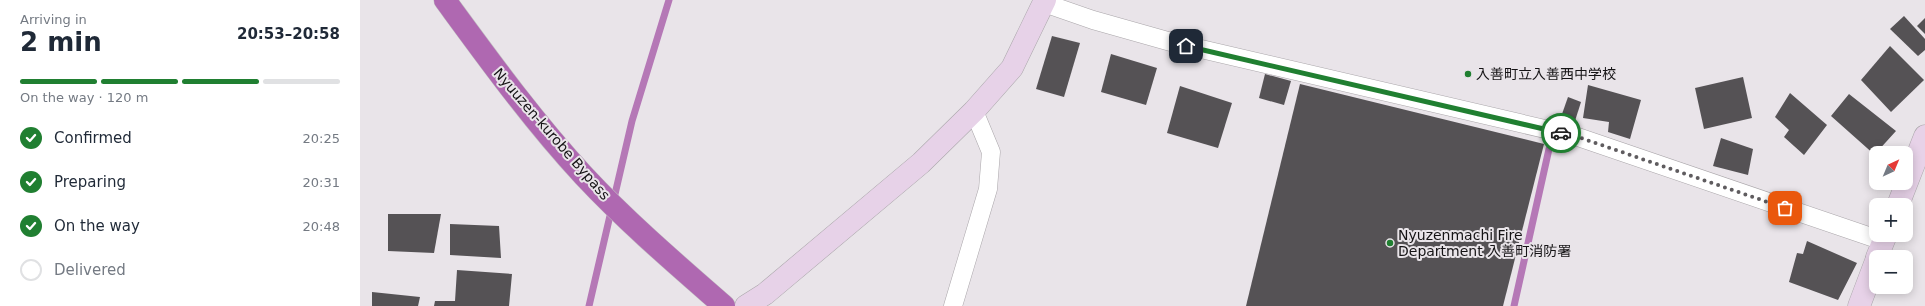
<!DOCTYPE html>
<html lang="en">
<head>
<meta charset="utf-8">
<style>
  :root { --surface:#fff; --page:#f2f2f3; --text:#1f2937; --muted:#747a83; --line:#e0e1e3; --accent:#207f31 }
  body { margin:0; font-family:"DejaVu Sans","Noto Sans JP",sans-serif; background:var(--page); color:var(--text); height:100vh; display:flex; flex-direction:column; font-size:15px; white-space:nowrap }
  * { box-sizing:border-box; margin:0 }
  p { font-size:13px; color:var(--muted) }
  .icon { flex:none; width:22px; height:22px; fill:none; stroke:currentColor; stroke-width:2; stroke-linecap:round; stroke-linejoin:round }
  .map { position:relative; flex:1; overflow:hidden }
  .sheet { display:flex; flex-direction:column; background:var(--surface); width:360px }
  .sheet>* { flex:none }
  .needle { width:26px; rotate:44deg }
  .controls { position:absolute; left:1509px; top:146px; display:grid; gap:8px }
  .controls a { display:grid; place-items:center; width:44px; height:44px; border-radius:8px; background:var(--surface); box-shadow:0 2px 10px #0003; font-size:20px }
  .pin { position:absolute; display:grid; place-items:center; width:34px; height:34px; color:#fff; margin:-17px; border-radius:8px; box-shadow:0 2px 6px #0006 }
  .courier { position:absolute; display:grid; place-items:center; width:40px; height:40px; margin:-20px; border:3px solid #207f31; border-radius:50%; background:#fff; color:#222; box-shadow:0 1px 5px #0007 }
  .overview em { font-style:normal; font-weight:700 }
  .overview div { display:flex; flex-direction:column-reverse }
  .overview { display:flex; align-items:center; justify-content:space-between; height:68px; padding:0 20px }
  h1 { font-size:26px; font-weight:700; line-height:30px }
  .bar { display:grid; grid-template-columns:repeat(4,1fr); gap:6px 4px; align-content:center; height:48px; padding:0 20px }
  .bar i { height:5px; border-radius:3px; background:var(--line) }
  .bar .current { background:var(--accent) }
  .bar p { grid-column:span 4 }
  ol { padding:0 20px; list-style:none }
  li { display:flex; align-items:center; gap:12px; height:44px }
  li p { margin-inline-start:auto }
  li .icon { padding:4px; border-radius:50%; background:var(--accent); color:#fff; stroke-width:4 }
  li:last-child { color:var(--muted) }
  li i { width:22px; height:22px; border:2px solid var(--line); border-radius:50% }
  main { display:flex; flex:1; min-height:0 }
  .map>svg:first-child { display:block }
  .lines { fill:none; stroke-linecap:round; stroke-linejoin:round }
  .stream { stroke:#b578b6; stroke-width:7 }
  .building { fill:#555255 }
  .street-casing { stroke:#aaa6aa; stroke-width:19 }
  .secondary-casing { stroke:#aaa6aa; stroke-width:23 }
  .highway-casing { stroke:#c2c2c2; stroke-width:23 }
  .street { stroke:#fff; stroke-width:18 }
  .secondary { stroke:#e7d2e8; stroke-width:22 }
  .highway { stroke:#af68b1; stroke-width:22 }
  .done { stroke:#5f5c5f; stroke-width:4; stroke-dasharray:0 7.2 }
  .route { stroke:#207f31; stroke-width:5 }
  .poi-dot { fill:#207f31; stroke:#e9e4e9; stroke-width:1.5 }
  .labels { text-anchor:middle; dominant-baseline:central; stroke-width:4; stroke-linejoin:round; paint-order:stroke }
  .poi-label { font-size:14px; fill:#151315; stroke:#e9e4e9; text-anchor:start }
  .street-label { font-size:14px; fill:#151315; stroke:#e9e4e9 }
</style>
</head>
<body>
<main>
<section class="sheet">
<div class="overview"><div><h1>2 min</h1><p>Arriving in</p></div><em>20:53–20:58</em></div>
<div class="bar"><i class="current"></i><i class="current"></i><i class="current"></i><i></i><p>On the way · 120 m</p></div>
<ol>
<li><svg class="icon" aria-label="check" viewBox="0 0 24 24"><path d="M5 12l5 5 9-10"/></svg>Confirmed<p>20:25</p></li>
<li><svg class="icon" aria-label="check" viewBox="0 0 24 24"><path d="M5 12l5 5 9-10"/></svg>Preparing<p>20:31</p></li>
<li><svg class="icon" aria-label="check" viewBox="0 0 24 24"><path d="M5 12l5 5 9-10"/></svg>On the way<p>20:48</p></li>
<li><i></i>Delivered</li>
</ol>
</section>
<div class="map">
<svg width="1565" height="306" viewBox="0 0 1565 306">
  <rect width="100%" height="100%" fill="#e9e4e9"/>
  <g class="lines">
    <g class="stream">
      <polyline points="229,306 272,121 309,0"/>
      <polyline points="1154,306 1189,149"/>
    </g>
  </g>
  <g class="building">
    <polygon points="1544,16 1565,39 1565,50 1558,56 1530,29"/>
    <polygon points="1565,18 1565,34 1557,26"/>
    <polygon points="692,36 720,43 704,97 676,89"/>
    <polygon points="1530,46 1564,80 1531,112 1501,80"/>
    <polygon points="751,54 797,68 786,105 741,92"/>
    <polygon points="905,74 931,81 924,105 899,98"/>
    <polygon points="1383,77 1392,118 1344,129 1335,88"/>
    <polygon points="940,84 1184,144 1143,306 886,306"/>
    <polygon points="1228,85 1281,100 1270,139 1248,132 1249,122 1223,118"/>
    <polygon points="820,86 872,103 858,148 807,133"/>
    <polygon points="1430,93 1467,125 1444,155 1424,137 1429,130 1415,117"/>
    <polygon points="1489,94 1536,131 1516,153 1516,156 1471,116"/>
    <polygon points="1208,97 1221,102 1215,121 1202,114"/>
    <polygon points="1361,138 1393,149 1388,175 1353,166"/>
    <polygon points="28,214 81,214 74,253 28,251"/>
    <polygon points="90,224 139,226 141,258 90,255"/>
    <polygon points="1447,241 1497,263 1478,300 1429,282 1437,253 1443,254"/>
    <polygon points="97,270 152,274 149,306 74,306 75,301 95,301"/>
    <polygon points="12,292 60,297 58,306 12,306"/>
  </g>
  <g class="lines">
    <g class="street-casing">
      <g id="street">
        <polyline points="684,3 733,20 811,42 1215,136 1523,241"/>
        <polyline points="593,306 628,189 631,152 614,111"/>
      </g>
    </g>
    <g class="secondary-casing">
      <g id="secondary">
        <polyline points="1538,205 1565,136"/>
        <polyline points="1517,257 1526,235"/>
        <polyline points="386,306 405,294 561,163 614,111 652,68 685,0"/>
        <polyline points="1499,306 1516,261"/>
      </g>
    </g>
    <g class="highway-casing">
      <path id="highway" d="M85,0C129,60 173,121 224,176C267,222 316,264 364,306"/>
    </g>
    <use href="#street" class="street"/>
    <use href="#secondary" class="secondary"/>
    <use href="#highway" class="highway"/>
  </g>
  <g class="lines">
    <polyline class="done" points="1201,133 1215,136 1425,208"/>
    <polyline class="route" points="826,46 1201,133"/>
  </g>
  <g class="poi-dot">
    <circle cx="1108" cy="74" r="4"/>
    <circle cx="1030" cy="243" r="4"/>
  </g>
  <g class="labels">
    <g class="poi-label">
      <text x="1116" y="74">入善町立入善西中学校</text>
      <text x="1038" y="235">Nyuzenmachi Fire<tspan x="1038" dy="16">Department 入善町消防署</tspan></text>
    </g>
    <g class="street-label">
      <text transform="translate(192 134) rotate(49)">Nyuuzen-kurobe Bypass</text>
    </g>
  </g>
</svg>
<div class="controls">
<a><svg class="needle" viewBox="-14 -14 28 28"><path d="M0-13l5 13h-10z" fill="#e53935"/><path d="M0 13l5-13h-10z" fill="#747a83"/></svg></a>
<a>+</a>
<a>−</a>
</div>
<div class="pin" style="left:1425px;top:208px;background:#ea580c"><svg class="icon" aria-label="bag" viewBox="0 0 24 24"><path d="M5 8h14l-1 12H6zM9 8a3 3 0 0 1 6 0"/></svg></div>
<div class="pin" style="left:826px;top:46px;background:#1f2937"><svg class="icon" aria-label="home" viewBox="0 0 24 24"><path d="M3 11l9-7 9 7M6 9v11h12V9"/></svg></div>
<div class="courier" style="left:1201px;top:133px"><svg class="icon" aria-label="car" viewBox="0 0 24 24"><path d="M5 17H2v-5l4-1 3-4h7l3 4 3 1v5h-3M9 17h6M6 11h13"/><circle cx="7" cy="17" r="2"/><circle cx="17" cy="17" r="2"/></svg></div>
</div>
</main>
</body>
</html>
